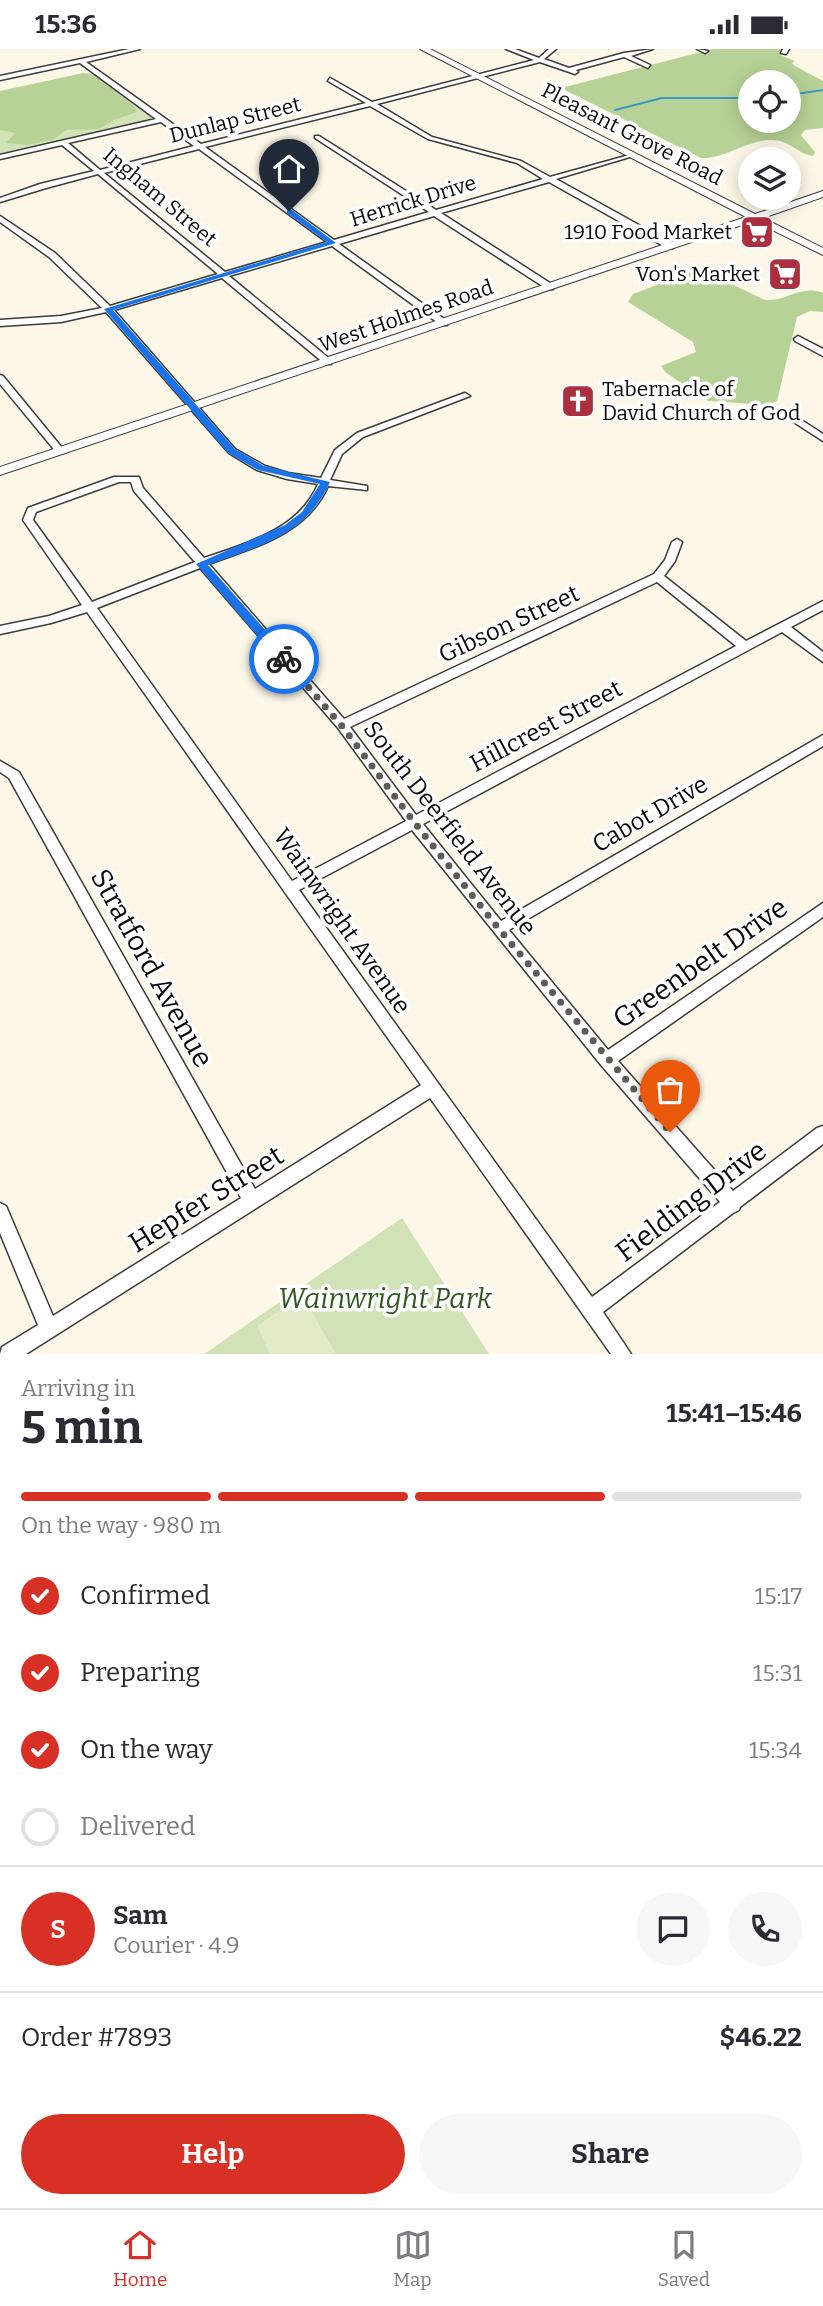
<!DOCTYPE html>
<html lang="en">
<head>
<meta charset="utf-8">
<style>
  :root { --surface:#fff; --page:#f7f7f7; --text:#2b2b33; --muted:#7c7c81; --line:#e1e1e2; --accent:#d93025 }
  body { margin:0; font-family:Bitter,serif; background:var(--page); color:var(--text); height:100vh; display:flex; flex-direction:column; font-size:26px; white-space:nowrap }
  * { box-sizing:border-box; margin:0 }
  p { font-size:23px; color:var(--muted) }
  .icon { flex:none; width:38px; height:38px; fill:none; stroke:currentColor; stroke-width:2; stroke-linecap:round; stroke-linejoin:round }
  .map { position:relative; height:1305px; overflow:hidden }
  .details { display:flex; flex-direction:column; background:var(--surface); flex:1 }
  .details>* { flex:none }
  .buttons { position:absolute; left:738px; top:21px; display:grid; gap:14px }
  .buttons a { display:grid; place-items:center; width:63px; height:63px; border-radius:50%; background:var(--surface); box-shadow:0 4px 18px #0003; font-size:35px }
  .pin { position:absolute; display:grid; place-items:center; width:60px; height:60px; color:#fff; margin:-72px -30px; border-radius:50% 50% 50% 0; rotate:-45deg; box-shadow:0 0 7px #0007 }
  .pin .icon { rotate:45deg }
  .courier { position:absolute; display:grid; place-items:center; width:70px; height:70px; margin:-35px; border:5px solid #1a73e8; border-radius:50%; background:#fff; color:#222; box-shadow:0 2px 9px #0007 }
  .summary em { font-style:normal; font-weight:700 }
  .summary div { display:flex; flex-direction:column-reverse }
  .summary { display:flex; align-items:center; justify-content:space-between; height:119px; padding:0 21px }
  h1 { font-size:46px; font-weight:700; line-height:52px }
  .bar { display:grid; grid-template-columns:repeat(4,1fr); gap:10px 7px; align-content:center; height:84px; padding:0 21px }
  .bar i { height:9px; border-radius:5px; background:var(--line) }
  .bar .on { background:var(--accent) }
  .bar p { grid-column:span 4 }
  .line { display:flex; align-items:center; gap:18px; padding:0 21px; border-top:2px solid var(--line) }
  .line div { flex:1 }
  .round { display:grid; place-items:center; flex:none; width:74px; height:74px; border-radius:37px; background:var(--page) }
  ol { padding:0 21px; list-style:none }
  li { display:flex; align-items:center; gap:21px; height:77px }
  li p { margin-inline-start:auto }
  li .icon { padding:7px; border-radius:50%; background:var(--accent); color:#fff; stroke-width:4 }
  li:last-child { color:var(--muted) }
  li i { width:38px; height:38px; border:4px solid var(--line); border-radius:50% }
  .cta { display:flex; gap:14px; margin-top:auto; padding:14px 21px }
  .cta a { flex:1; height:80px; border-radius:42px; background:var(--accent); color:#fff; font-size:28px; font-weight:700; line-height:80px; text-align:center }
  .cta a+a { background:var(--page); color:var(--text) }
  .status { display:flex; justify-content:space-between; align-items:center; height:49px; padding:0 35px; background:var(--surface); direction:ltr }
  .status svg { height:19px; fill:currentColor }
  .tab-bar { display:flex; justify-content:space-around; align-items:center; height:98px; border-top:2px solid var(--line); background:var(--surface); font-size:19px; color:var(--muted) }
  .tab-bar a { display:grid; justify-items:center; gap:4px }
  .tab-bar .on { color:var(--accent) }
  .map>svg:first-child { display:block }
  .green { fill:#d1e3b6 }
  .forest { fill:#b7d296; fill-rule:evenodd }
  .pitch { fill:#e2ebc7 }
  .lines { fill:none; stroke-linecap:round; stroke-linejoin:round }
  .stream { stroke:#3f98c0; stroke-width:2 }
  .minor-casing { stroke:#3c3c3c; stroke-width:3 }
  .tertiary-casing { stroke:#3c3c3c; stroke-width:2 }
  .minor { fill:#fff; fill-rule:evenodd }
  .tertiary { fill:#fff; fill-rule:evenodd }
  .route { fill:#1a73e8 }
  .done { stroke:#5e5c57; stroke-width:7; stroke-dasharray:0 12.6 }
  .labels { text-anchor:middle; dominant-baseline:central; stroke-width:7; stroke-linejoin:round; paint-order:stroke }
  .far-street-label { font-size:21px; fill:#090909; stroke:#fff }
  .far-poi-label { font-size:21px; fill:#090909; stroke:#fff; text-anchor:end }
  .street-label { font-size:24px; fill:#090909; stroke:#fff }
  .near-street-label { font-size:28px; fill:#090909; stroke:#fff }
  .near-park-label { font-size:28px; font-style:italic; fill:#325a21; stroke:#fff }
</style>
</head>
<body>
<div class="status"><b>15:36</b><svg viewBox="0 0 49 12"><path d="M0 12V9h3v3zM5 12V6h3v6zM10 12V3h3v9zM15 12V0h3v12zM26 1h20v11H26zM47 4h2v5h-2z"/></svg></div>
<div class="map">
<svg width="823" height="1305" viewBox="0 0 823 1305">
  <rect width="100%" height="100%" fill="#fdf7e8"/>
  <g class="green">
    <polygon points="93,23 156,70 0,106 0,43"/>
    <polygon points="402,1169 489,1305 204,1305"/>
  </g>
  <g class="forest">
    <path d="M713,0H782L780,6L795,12L792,14L795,17L823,32V79L805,81L801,86L815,103L813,107C798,105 789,91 772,91C748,90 726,110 701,109L561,39ZM751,33H789V72H751Z"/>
    <polygon points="83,24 95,26 134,57 137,63 114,71 99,80 66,81 54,90 27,96 6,94 15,84 0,81 0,42"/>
    <path d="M691,223L708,224L765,251C785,253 802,235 823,244V263L810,262L797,268L777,352L767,356L708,352L665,323L661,317L696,303L693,293L628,253L633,245Z"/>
  </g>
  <polygon class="pitch" points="302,1246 336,1305 270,1305 257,1277"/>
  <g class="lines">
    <g class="stream">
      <polyline points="789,46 823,41"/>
      <polyline points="615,61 662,49 751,49"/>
    </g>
    <g class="minor-casing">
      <g id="minor">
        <path d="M129,0H140L86,13L201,95L366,54L328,32L330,29L372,53L534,11L506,0H515L539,9L549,0H556L544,10L569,19L624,4L653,0L631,7L650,16L648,19L624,8L576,21L578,23L575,25L540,13L377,55L432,88L521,112L550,128L633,105V107L556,130L673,195V199H667L549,133L441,164L553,236V240H547L434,167L339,195L447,272V276H441L332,197L229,227L331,311V315H325L222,229L114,261L235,400L265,417L288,424L321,429L335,401L357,384L462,345L465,344L470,347L363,388L342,405L330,431L367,437V441L328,437C307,485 255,498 209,515L344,670L654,525L665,511L672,493L677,490L682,493L675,512L664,527L746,592L823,552V561L791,578L823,603V613L782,583L423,775L501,872L823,686V697L509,881L608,1001L823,854V868L618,1012L733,1142L817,1079L823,1077V1095L740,1158L739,1161L733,1164L603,1263L631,1305H611L430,1049L26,1305H0L2,1298L38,1276L0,1184V1154L6,1157L53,1267L241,1149L9,729L0,723V712L19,723L255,1140L421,1036L87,563L51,574L0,585V577L49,567L82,556L23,471L28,459L114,428H139L143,439L204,509C247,494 299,481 318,435L287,430L257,421L229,404L106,263L61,273L0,277V271L61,267L102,259L49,208L0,173V167L55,204L110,257L218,225L98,125L46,139L0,153V149L40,135L94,122L62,96L0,110V106L156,70L80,14L0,31V27ZM370,57L428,90L517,114L543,130L436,161L319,87H315V89L429,163L334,191L205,98ZM161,73L194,97L100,121L68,94ZM199,100L327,193L225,223L104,124ZM119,433H131L134,442L195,513L92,553L33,471L36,463ZM200,519L338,679L406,772L292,832L97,559ZM657,533L736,597L416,766L350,678ZM412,781L601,1016L720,1153L592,1248L299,841Z"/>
        <polygon points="697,0 708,2 705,4"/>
        <polygon points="783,0 789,0 786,5 781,4"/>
        <polygon points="798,287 823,300 823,307 795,292 794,290"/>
        <polygon points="0,326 3,327 63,400 63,404 57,404 0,335"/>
        <polygon points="792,365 823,385 823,392 789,370 787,368"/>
      </g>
    </g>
    <g class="tertiary-casing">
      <polygon id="tertiary" points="420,0 430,0 755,165 823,142 823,148 763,169 823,199 823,206 754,172 0,426 0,418 746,168"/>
    </g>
    <use href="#minor" class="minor"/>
    <use href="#tertiary" class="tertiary"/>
  </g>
  <path class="route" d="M287,161H292L336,194L113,261L235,400L264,417L330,433C306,487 258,497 208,516L288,607L289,610L284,614L280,613L196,515L285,476L302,463L320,435L258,421L228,404L104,260L327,193L287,164Z"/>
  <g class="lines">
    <polyline class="done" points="284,610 342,677 414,773 499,880 670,1083"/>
  </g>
  <defs>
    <g id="supermarket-square" transform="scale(1.75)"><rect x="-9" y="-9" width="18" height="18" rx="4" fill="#ac2f40" stroke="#fff"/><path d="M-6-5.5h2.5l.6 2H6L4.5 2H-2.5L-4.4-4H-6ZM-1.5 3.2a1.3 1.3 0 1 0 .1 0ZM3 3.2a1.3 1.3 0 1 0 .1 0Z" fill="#fff"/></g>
    <g id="church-square" transform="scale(1.75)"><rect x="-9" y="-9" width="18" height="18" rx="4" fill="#ac2f40" stroke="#fff"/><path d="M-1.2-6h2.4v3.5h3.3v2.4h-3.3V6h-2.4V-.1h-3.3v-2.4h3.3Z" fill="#fff"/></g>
  </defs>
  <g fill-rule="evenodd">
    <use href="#supermarket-square" x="757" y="183"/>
    <use href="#supermarket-square" x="785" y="225"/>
    <use href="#church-square" x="578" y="352"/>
  </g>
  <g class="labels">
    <g class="far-street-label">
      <text transform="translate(235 71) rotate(-14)">Dunlap Street</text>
      <text transform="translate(632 85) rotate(27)">Pleasant Grove Road</text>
      <text transform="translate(160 148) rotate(40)">Ingham Street</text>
      <text transform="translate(413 152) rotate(-17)">Herrick Drive</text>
      <text transform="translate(406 267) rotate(-19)">West Holmes Road</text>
    </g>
    <g class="far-poi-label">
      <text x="732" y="183">1910 Food Market</text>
      <text x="760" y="225">Von's Market</text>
      <text x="602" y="340" text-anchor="start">Tabernacle of<tspan x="602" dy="24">David Church of God</tspan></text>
    </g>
    <g class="street-label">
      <text transform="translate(509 575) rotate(-25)">Gibson Street</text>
      <text transform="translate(546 677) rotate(-28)">Hillcrest Street</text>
      <text transform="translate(650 765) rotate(-30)">Cabot Drive</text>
      <text transform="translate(450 779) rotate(52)">South Deerfield Avenue</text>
      <text transform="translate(342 872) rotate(55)">Wainwright Avenue</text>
    </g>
    <g class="near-street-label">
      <text transform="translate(700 914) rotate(-35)">Greenbelt Drive</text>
      <text transform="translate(152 919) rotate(61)">Stratford Avenue</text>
      <text transform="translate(206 1150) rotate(-32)">Hepfer Street</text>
      <text transform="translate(691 1152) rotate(-37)">Fielding Drive</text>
    </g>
    <g class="near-park-label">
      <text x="385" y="1249">Wainwright Park</text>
    </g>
  </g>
</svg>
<div class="buttons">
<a><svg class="icon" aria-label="locate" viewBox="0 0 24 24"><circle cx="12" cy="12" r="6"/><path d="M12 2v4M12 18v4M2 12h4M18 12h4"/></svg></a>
<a><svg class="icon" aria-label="layers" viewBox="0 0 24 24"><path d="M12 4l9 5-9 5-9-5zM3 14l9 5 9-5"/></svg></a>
</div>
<div class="pin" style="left:670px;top:1083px;background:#ea580c"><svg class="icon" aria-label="bag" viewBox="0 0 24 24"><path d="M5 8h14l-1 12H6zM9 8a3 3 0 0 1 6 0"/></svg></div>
<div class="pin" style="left:289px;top:162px;background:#1f2937"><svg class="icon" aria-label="home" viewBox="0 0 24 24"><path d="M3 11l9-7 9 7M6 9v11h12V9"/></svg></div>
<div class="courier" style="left:284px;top:610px"><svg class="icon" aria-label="bike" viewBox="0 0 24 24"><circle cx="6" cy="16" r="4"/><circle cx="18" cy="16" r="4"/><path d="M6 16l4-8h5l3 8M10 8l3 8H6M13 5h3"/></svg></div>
</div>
<section class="details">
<div class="summary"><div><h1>5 min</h1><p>Arriving in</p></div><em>15:41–15:46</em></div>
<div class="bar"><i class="on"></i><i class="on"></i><i class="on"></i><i></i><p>On the way · 980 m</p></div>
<ol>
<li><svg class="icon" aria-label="check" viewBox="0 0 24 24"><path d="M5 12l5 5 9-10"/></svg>Confirmed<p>15:17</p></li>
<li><svg class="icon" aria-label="check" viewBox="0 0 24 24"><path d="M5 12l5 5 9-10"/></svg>Preparing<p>15:31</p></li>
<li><svg class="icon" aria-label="check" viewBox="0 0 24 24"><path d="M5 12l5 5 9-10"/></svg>On the way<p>15:34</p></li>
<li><i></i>Delivered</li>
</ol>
<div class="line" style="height:126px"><b class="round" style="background:var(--accent);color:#fff">S</b><div><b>Sam</b><p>Courier · 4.9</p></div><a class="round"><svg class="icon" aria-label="chat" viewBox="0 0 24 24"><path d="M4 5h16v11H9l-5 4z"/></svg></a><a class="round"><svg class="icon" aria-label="phone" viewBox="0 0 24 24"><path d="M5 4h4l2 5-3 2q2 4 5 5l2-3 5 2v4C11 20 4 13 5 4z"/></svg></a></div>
<div class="line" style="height:91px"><div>Order #7893</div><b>$46.22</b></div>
<div class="cta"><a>Help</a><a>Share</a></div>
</section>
<nav class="tab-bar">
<a class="on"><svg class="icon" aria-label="home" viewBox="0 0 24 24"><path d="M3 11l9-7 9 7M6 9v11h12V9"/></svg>Home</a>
<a><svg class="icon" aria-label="map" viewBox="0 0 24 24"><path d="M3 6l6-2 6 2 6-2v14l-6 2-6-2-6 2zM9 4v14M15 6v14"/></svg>Map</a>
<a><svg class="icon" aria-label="saved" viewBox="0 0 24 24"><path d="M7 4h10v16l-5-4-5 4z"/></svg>Saved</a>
</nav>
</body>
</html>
